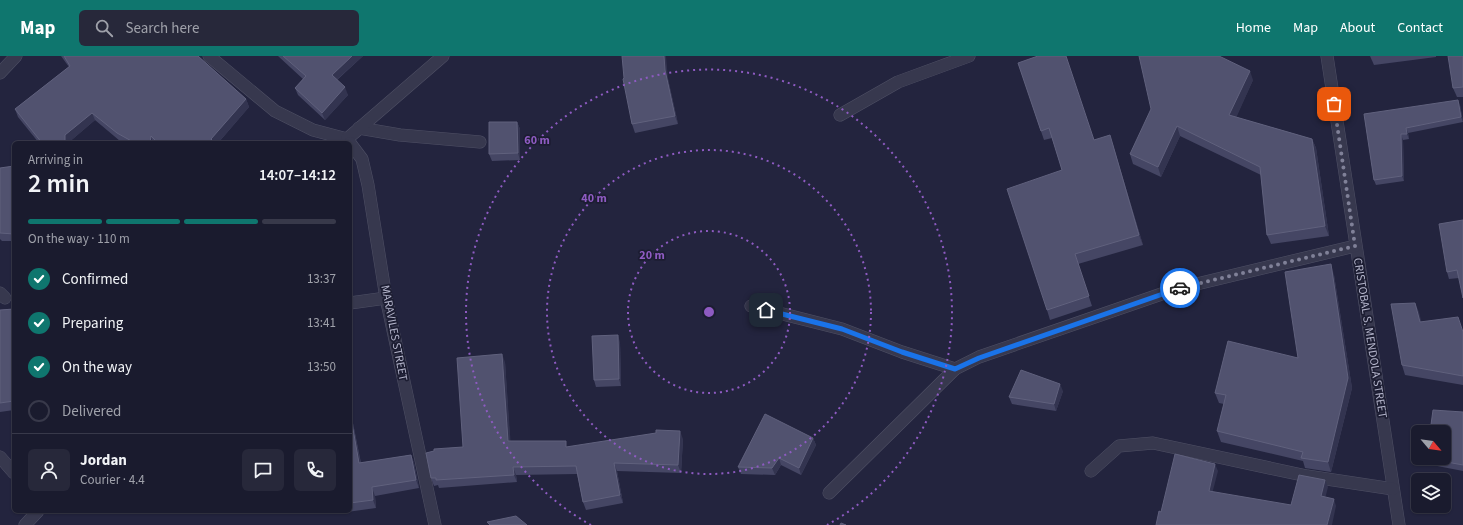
<!DOCTYPE html>
<html lang="en">
<head>
<meta charset="utf-8">
<style>
  :root { --surface:#1a1b2e; --page:#27283a; --text:#f1f3f6; --muted:#9fa1aa; --line:#38394a; --accent:#0f766e }
  body { margin:0; font-family:"Source Sans 3",sans-serif; background:var(--page); color:var(--text); height:100vh; display:flex; flex-direction:column; font-size:15px; white-space:nowrap }
  * { box-sizing:border-box; margin:0 }
  p { font-size:13px; color:var(--muted) }
  .icon { flex:none; width:22px; height:22px; fill:none; stroke:currentColor; stroke-width:2; stroke-linecap:round; stroke-linejoin:round }
  .map { position:relative; flex:1; overflow:hidden }
  .panel { position:absolute; left:12px; top:85px; width:340px; height:372px; display:flex; flex-direction:column; background:var(--surface); border-radius:6px; box-shadow:0 1px 3px #0004,0 0 0 1px var(--line) }
  .panel>* { flex:none }
  .needle { width:26px; rotate:119deg }
  .controls { position:absolute; left:1411px; top:369px; display:grid; gap:8px }
  .controls a { display:grid; place-items:center; width:40px; height:40px; border-radius:6px; background:var(--surface); box-shadow:0 1px 3px #0004,0 0 0 1px var(--line); font-size:20px }
  .pin { position:absolute; display:grid; place-items:center; width:34px; height:34px; color:#fff; margin:-17px; border-radius:8px; box-shadow:0 2px 6px #0006 }
  .courier { position:absolute; display:grid; place-items:center; width:40px; height:40px; margin:-20px; border:3px solid #1a73e8; border-radius:50%; background:#fff; color:#222; box-shadow:0 1px 5px #0007 }
  .overview em { font-style:normal; font-weight:600 }
  .overview div { display:flex; flex-direction:column-reverse }
  .overview { display:flex; align-items:center; justify-content:space-between; height:68px; padding:0 16px }
  h1 { font-size:26px; font-weight:600; line-height:30px }
  .bar { display:grid; grid-template-columns:repeat(4,1fr); gap:6px 4px; align-content:center; height:48px; padding:0 16px }
  .bar i { height:5px; border-radius:3px; background:var(--line) }
  .bar .active { background:var(--accent) }
  .bar p { grid-column:span 4 }
  .line { display:flex; align-items:center; gap:10px; padding:0 16px; border-top:1px solid var(--line) }
  .line div { flex:1 }
  .round { display:grid; place-items:center; flex:none; width:42px; height:42px; border-radius:6px; background:var(--page) }
  ol { padding:0 16px; list-style:none }
  li { display:flex; align-items:center; gap:12px; height:44px }
  li p { margin-inline-start:auto }
  li .icon { padding:4px; border-radius:50%; background:var(--accent); color:#fff; stroke-width:4 }
  li:last-child { color:var(--muted) }
  li i { width:22px; height:22px; border:2px solid var(--line); border-radius:50% }
  header { display:flex; align-items:center; gap:24px; box-sizing:border-box; height:56px; padding:0 20px; background:var(--accent); color:#fff }
  header strong { font-size:19px }
  nav { display:flex; gap:22px; margin-inline-start:auto; font-size:14px }
  .search { width:280px; height:36px; background:var(--page); display:flex; align-items:center; gap:10px; box-sizing:border-box; padding:0 14px; border-radius:6px; color:var(--muted); font-size:15px }
  .map>svg:first-child { display:block }
  .lines { fill:none; stroke-linecap:round; stroke-linejoin:round }
  .lane-casing { stroke:#4f5065; stroke-width:13 }
  .street-casing { stroke:#4f5065; stroke-width:13 }
  .lane { stroke:#37384e; stroke-width:12 }
  .street { stroke:#37384e; stroke-width:12 }
  .wall { fill:#454664 }
  .shaded-wall { fill:#333450 }
  .building { fill:#51526f; stroke:#60617d }
  .done { stroke:#808198; stroke-width:4; stroke-dasharray:0 7.2 }
  .route { stroke:#1a73e8; stroke-width:5 }
  .ring { fill:none; stroke:#8e5bc2; stroke-width:2; stroke-dasharray:2 4 }
  .labels { text-anchor:middle; dominant-baseline:central; stroke-width:3.5; stroke-linejoin:round; paint-order:stroke }
  .street-label { font-size:12px; fill:#b2b3c9; stroke:#1c1d32 }
  .centre { fill:#8e5bc2; stroke:#1c1d32; stroke-width:2 }
  .ring-label { font-size:12px; text-anchor:middle; font-weight:bold; fill:#8e5bc2; stroke:#1c1d32; stroke-width:3.5; stroke-linejoin:round; paint-order:stroke }
</style>
</head>
<body>
<header>
<strong>Map</strong>
<div class="search"><svg class="icon" aria-label="search" viewBox="0 0 24 24"><circle cx="10" cy="10" r="6"/><path d="M15 15l6 6"/></svg>Search here</div>
<nav><a>Home</a><a>Map</a><a>About</a><a>Contact</a></nav>
</header>
<div class="map">
<svg width="1463" height="469" viewBox="0 0 1463 469">
  <rect width="100%" height="100%" fill="#23243e"/>
  <g class="lines">
    <g class="lane-casing">
      <g id="lane">
        <polyline points="359,72 400,79 480,86"/>
        <polyline points="0,401 14,417"/>
        <polyline points="25,469 38,455"/>
      </g>
    </g>
    <g class="street-casing">
      <g id="street">
        <polyline points="209,0 275,55 313,74 347,83 350,87"/>
        <polyline points="1327,0 1399,469"/>
        <polyline points="0,17 16,0"/>
        <polyline points="840,59 898,26 969,0"/>
        <polyline points="347,83 443,0"/>
        <polyline points="350,87 362,103 368,129 386,242 435,469"/>
        <polyline points="0,237 5,242"/>
        <polyline points="350,247 386,242"/>
        <polyline points="751,250 842,273 902,296 955,313 979,301 1176,233 1355,190"/>
        <polyline points="1091,415 1119,390 1153,387 1307,420 1393,433"/>
        <polyline points="829,437 955,313"/>
      </g>
    </g>
    <use href="#lane" class="lane"/>
    <use href="#street" class="street"/>
  </g>
  <g class="wall">
    <polygon points="61,0 198,0 246,43 249,51 218,87 124,87 120,85 95,64 68,87 39,87 18,61 15,53 69,11"/>
    <polygon points="278,0 363,0 337,24 348,39 325,64 298,39 295,32 303,23"/>
    <polygon points="1370,0 1436,0 1436,1 1374,9"/>
    <polygon points="1463,0 1463,41 1457,41 1453,32"/>
    <polygon points="1018,7 1094,84 1113,89 1143,189 1078,208 1092,250 1050,264 1047,254 1062,114 1052,82 1044,84"/>
    <polygon points="668,23 678,68 635,77 632,68"/>
    <polygon points="1253,24 1236,61 1312,83 1316,92 1329,180 1271,188 1267,179 1261,119 1180,80 1161,121 1133,108 1130,98"/>
    <polygon points="1460,49 1463,66 1408,77 1409,83 1403,84 1404,125 1376,129 1374,124 1364,58"/>
    <polygon points="517,66 520,73 520,104 492,105 489,98"/>
    <polygon points="14,110 14,185 2,185 0,183 0,112"/>
    <polygon points="1463,164 1459,222 1449,223 1447,216"/>
    <polygon points="1334,219 1352,332 1331,416 1305,412 1303,405 1221,386 1217,375 1224,348 1219,347 1215,337 1298,302"/>
    <polygon points="1415,247 1421,266 1463,274 1463,329 1405,319 1402,309"/>
    <polygon points="14,253 14,354 0,356 0,254"/>
    <polygon points="620,286 621,330 596,331 594,324"/>
    <polygon points="505,306 510,385 568,391 683,383 681,417 617,415 623,447 586,454 583,446 577,418 516,419 517,426 439,432 438,429 434,430 431,422 463,391"/>
    <polygon points="1063,335 1056,355 1012,348 1009,341"/>
    <polygon points="350,353 351,357 361,407 411,399 414,407 419,432 375,440 376,452 347,456 346,455 350,455"/>
    <polygon points="1463,356 1463,415 1427,408 1425,402"/>
    <polygon points="813,382 816,389 801,419 781,409 775,419 741,418 738,411"/>
  </g>
  <g class="shaded-wall">
    <polygon points="352,0 363,0 334,26 332,19"/>
    <polygon points="664,0 666,0 668,23 678,68 675,60 665,14"/>
    <polygon points="1250,15 1253,24 1233,69 1229,59"/>
    <polygon points="345,31 348,39 325,64 322,57"/>
    <polygon points="246,43 249,51 218,87 213,87 211,83"/>
    <polygon points="1458,44 1460,49 1463,66 1461,61"/>
    <polygon points="92,57 95,64 68,87 65,87 65,79"/>
    <polygon points="517,66 520,73 520,104 518,97"/>
    <polygon points="1177,70 1180,80 1161,121 1158,111"/>
    <polygon points="1406,72 1408,77 1409,83 1407,78"/>
    <polygon points="1401,78 1403,84 1404,125 1402,120"/>
    <polygon points="1110,79 1143,189 1139,179"/>
    <polygon points="151,80 153,87 150,87"/>
    <polygon points="1312,83 1316,92 1329,180 1325,170"/>
    <polygon points="350,166 352,171 352,195 350,190"/>
    <polygon points="1331,208 1334,219 1352,332 1331,416 1328,406"/>
    <polygon points="1415,247 1419,256 1424,276 1420,266"/>
    <polygon points="618,279 620,286 621,330 619,323"/>
    <polygon points="502,298 505,306 511,392 508,385"/>
    <polygon points="1060,328 1063,335 1056,355 1054,348"/>
    <polygon points="350,353 351,357 362,415 359,407 350,356"/>
    <polygon points="680,375 683,383 681,417 678,409"/>
    <polygon points="813,382 816,389 801,419 799,412"/>
    <polygon points="411,399 414,407 419,432 416,424"/>
    <polygon points="779,402 781,409 775,419 772,412"/>
    <polygon points="614,407 617,415 623,447 620,439"/>
    <polygon points="1215,408 1218,415 1211,442 1209,435"/>
    <polygon points="513,411 516,419 517,426 514,419"/>
    <polygon points="1325,424 1328,431 1324,447 1321,440"/>
    <polygon points="372,431 375,440 376,452 373,444"/>
    <polygon points="1334,443 1336,450 1332,469 1327,469"/>
  </g>
  <g class="building">
    <polygon points="64,0 198,0 246,43 211,83 215,87 158,87 151,80 150,87 135,87 117,77 92,57 65,79 65,87 42,87 15,53 70,10"/>
    <polygon points="283,0 352,0 332,19 345,31 322,57 295,32 306,20"/>
    <polygon points="622,0 664,0 665,14 675,60 632,68 623,23 624,22"/>
    <polygon points="1038,0 1066,0 1094,84 1110,79 1139,179 1075,198 1089,240 1047,254 1007,133 1062,114 1049,72 1041,75 1018,7"/>
    <polygon points="1139,0 1219,0 1250,15 1229,59 1312,83 1325,170 1267,179 1260,111 1177,70 1158,111 1130,98 1151,53"/>
    <polygon points="1448,0 1463,0 1463,31 1453,32"/>
    <polygon points="1458,44 1461,61 1406,72 1407,78 1401,78 1402,120 1374,124 1364,58"/>
    <polygon points="489,66 517,66 518,97 489,98"/>
    <polygon points="14,110 14,178 0,177 0,112"/>
    <polygon points="1463,164 1463,242 1457,214 1447,216 1439,168"/>
    <polygon points="1331,208 1348,322 1328,406 1301,402 1303,396 1217,375 1226,339 1215,337 1228,285 1298,302 1285,216"/>
    <polygon points="1415,247 1420,266 1458,261 1463,276 1463,320 1402,309 1391,248"/>
    <polygon points="14,253 14,345 0,347 0,254"/>
    <polygon points="618,279 619,323 594,324 592,280"/>
    <polygon points="502,298 508,385 566,385 566,391 656,377 656,374 680,375 678,409 614,407 620,439 583,446 576,410 513,411 514,419 436,424 436,422 431,422 426,397 434,395 434,393 463,391 457,302"/>
    <polygon points="1021,314 1060,328 1054,348 1009,341"/>
    <polygon points="1433,354 1463,356 1463,409 1425,402 1444,402 1444,376 1430,376"/>
    <polygon points="350,356 359,407 411,399 416,424 372,431 373,444 350,447"/>
    <polygon points="765,358 813,382 799,412 779,402 772,412 738,411"/>
    <polygon points="1175,398 1215,408 1209,435 1291,449 1299,419 1325,424 1321,440 1334,443 1327,469 1156,469 1159,455 1161,456"/>
    <polygon points="516,460 527,469 490,469 487,466"/>
    <polygon points="841,467 846,469 840,469"/>
  </g>
  <g class="lines">
    <polyline class="done" points="1180,232 1355,190 1334,48"/>
    <polyline class="route" points="766,254 842,273 902,296 955,313 979,302 1180,232"/>
  </g>
  <g class="ring">
    <circle cx="709" cy="256" r="81"/>
    <circle cx="709" cy="256" r="162"/>
    <path d="M591 469A243 243 0 1 1 827 469"/>
  </g>
  <g class="labels">
    <g class="street-label">
      <text transform="translate(394 277) rotate(79)">MARAVILES STREET</text>
      <text transform="translate(1370 282) rotate(81)">CRISTOBAL S. MENDOLA STREET</text>
    </g>
  </g>
  <circle cx="709" cy="256" r="6" class="centre"/>
  <g class="ring-label">
    <text x="537" y="88">60 m</text>
    <text x="594" y="146">40 m</text>
    <text x="652" y="203">20 m</text>
  </g>
</svg>
<div class="controls">
<a><svg class="needle" viewBox="-14 -14 28 28"><path d="M0-13l5 13h-10z" fill="#e53935"/><path d="M0 13l5-13h-10z" fill="#9fa1aa"/></svg></a>
<a><svg class="icon" aria-label="layers" viewBox="0 0 24 24"><path d="M12 4l9 5-9 5-9-5zM3 14l9 5 9-5"/></svg></a>
</div>
<div class="pin" style="left:1334px;top:48px;background:#ea580c"><svg class="icon" aria-label="bag" viewBox="0 0 24 24"><path d="M5 8h14l-1 12H6zM9 8a3 3 0 0 1 6 0"/></svg></div>
<div class="pin" style="left:766px;top:254px;background:#1f2937"><svg class="icon" aria-label="home" viewBox="0 0 24 24"><path d="M3 11l9-7 9 7M6 9v11h12V9"/></svg></div>
<div class="courier" style="left:1180px;top:232px"><svg class="icon" aria-label="car" viewBox="0 0 24 24"><path d="M5 17H2v-5l4-1 3-4h7l3 4 3 1v5h-3M9 17h6M6 11h13"/><circle cx="7" cy="17" r="2"/><circle cx="17" cy="17" r="2"/></svg></div>
<section class="panel">
<div class="overview"><div><h1>2 min</h1><p>Arriving in</p></div><em>14:07–14:12</em></div>
<div class="bar"><i class="active"></i><i class="active"></i><i class="active"></i><i></i><p>On the way · 110 m</p></div>
<ol>
<li><svg class="icon" aria-label="check" viewBox="0 0 24 24"><path d="M5 12l5 5 9-10"/></svg>Confirmed<p>13:37</p></li>
<li><svg class="icon" aria-label="check" viewBox="0 0 24 24"><path d="M5 12l5 5 9-10"/></svg>Preparing<p>13:41</p></li>
<li><svg class="icon" aria-label="check" viewBox="0 0 24 24"><path d="M5 12l5 5 9-10"/></svg>On the way<p>13:50</p></li>
<li><i></i>Delivered</li>
</ol>
<div class="line" style="height:72px"><a class="round"><svg class="icon" aria-label="person" viewBox="0 0 24 24"><circle cx="12" cy="8" r="4"/><path d="M4 21q1-7 8-7t8 7"/></svg></a><div><b>Jordan</b><p>Courier · 4.4</p></div><a class="round"><svg class="icon" aria-label="chat" viewBox="0 0 24 24"><path d="M4 5h16v11H9l-5 4z"/></svg></a><a class="round"><svg class="icon" aria-label="phone" viewBox="0 0 24 24"><path d="M5 4h4l2 5-3 2q2 4 5 5l2-3 5 2v4C11 20 4 13 5 4z"/></svg></a></div>
</section>
</div>
</body>
</html>
